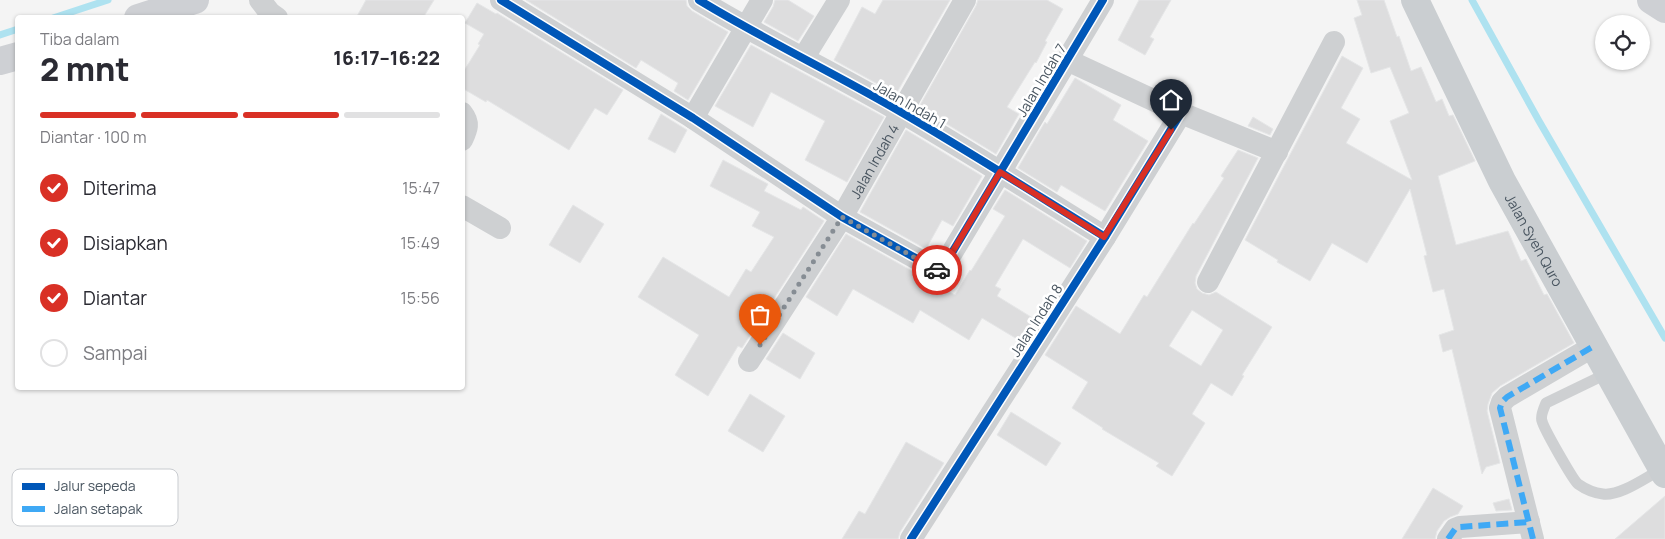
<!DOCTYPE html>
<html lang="id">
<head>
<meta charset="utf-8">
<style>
  :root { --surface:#fff; --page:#f7f7f7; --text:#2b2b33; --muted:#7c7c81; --line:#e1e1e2; --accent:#d93025 }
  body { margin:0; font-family:Manrope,sans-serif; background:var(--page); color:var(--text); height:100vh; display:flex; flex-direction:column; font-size:19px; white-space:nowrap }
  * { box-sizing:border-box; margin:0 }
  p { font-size:16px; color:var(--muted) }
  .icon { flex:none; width:28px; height:28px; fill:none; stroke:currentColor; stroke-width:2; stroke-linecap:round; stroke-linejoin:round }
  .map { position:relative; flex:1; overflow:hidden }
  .panel { position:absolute; left:15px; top:15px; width:450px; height:375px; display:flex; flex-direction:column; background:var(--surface); border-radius:5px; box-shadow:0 1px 4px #0004 }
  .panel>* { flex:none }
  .controls { position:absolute; left:1595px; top:15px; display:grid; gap:10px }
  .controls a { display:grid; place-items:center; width:55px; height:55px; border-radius:50%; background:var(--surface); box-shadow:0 1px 4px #0004; font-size:25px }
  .pin { position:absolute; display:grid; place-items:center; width:42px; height:42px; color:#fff; margin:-51px -21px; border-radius:50% 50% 50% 0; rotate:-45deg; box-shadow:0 0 5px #0007 }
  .pin .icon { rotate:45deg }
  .courier { position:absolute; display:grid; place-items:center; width:50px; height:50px; margin:-25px; border:4px solid #d93025; border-radius:50%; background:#fff; color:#222; box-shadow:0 1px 6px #0007 }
  .head em { font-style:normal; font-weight:800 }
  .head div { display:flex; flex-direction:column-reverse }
  .head { display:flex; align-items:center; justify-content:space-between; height:85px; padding:0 25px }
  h1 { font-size:32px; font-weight:800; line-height:38px }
  .bar { display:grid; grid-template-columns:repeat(4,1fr); gap:8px 5px; align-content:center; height:60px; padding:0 25px }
  .bar i { height:6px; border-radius:4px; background:var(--line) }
  .bar .active { background:var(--accent) }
  .bar p { grid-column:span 4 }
  ol { padding:0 25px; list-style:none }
  li { display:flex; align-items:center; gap:15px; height:55px }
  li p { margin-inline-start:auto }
  li .icon { padding:5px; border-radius:50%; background:var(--accent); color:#fff; stroke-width:4 }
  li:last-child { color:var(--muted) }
  li i { width:28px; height:28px; border:2px solid var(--line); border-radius:50% }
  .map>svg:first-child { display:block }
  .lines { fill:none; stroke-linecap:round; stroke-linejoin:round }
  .stream { stroke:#aee2f0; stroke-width:7 }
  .building { fill:#ddddde; stroke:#e5e6e7; fill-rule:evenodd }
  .lane { stroke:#ced0d2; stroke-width:11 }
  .street { stroke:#ced0d2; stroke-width:22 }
  .secondary { stroke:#ced0d4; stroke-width:28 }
  .primary { stroke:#caced1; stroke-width:28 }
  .quiet { stroke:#3fa9f5; stroke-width:6; stroke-dasharray:12 6; stroke-linecap:butt }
  .cycleway-casing { stroke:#fff; stroke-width:11 }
  .cycleway { stroke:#0057b8; stroke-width:8 }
  .done { stroke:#868d94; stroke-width:5; stroke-dasharray:0 9 }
  .route { stroke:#d93025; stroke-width:6 }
  .labels { text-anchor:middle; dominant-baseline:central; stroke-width:5; stroke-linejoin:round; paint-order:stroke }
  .street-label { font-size:14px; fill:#4a5661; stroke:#fff }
  .key { fill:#fff; stroke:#c9ccd0; stroke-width:1 }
  .key-label { font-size:14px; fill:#4a5661 }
</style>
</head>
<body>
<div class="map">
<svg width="1665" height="539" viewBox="0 0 1665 539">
  <rect width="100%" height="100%" fill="#f4f4f4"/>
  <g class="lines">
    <g class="stream">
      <polyline points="1472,0 1539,121 1665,338"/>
      <polyline points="53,18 108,0"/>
      <polyline points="0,35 18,29"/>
    </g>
  </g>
  <g class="building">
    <polygon points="366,0 434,0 423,18 356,18"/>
    <polygon points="526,0 686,0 687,6 692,11 728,32 688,100 674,91 678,83 641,60 636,68"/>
    <polygon points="775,0 788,0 814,16 798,41 764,22 773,7"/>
    <polygon points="883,0 950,0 896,94 834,60 862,7 875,14"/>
    <polygon points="978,0 1047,0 1063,9 1045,41 1047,42 1036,63 1035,62 1007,107 1019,114 996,154 919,107 976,6"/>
    <polygon points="1139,0 1171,0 1150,37 1154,39 1145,55 1118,40"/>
    <polygon points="1357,0 1384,0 1397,37 1399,36 1411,71 1421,67 1436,102 1442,99 1449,116 1453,115 1475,161 1438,176 1456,245 1508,231 1521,261 1526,259 1544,295 1547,294 1574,343 1500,386 1492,393 1488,404 1487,411 1500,463 1486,467 1482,474 1452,349 1443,352 1439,335 1454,330 1444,289 1433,292 1424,256 1427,255 1410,189 1367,263 1332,243 1310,281 1277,262 1278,260 1245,240 1342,56 1363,68 1341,108 1360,119 1346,143 1412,180 1390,121 1409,113 1390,67 1371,73 1354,18 1362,15"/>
    <polygon points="477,3 496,14 497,13 623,90 607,115 595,108 569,150 487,100 486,102 462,88 462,74 480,45 478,44 484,34 465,23"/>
    <polygon points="751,45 884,117 847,182 805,160 825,121 771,92 753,127 715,106"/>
    <polygon points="1075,78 1121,105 1113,120 1148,141 1105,211 1061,185 1057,192 1018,168 1045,122 1047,124"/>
    <polygon points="661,114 687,130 675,153 648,139"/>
    <polygon points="1253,117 1273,129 1270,135 1248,126"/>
    <polygon points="906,130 982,176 953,226 942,220 926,249 860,212"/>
    <path d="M1238,150L1258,158L1196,276L1195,283L1197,289L1202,293L1209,295L1216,292L1272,327L1242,375L1244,376L1232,396L1211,383L1192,414L1205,423L1172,476L1156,466L1159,463L1102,429L1103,428L1072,408L1088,382L1045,355L1076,306L1120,334L1144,295L1147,297L1193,223L1194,224L1224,178L1221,176ZM1192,310L1223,330L1201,366L1169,346Z"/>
    <polygon points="723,160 768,184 764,191 801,210 803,207 824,221 742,348 738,346 708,396 675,375 699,335 638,297 663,257 729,297 746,269 751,272 774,237 752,226 760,212 710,186"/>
    <polygon points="1005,190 1087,241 1070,268 1023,239 995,286 1001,289 997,296 1036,320 1022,342 982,318 969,340 920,310 913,323 853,289 837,316 806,297 846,234 955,295 970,270 971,271 1005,216 993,209"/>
    <polygon points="573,205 604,224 580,263 549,245"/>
    <polygon points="783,333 815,353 800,379 766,359"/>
    <polygon points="750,394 785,416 763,452 728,431"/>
    <polygon points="1011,412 1061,443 1046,466 997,435"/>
    <polygon points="906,442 944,463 900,532 898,539 842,539 859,511 865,514"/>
    <polygon points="1433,488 1463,506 1458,514 1450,517 1444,521 1437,531 1435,539 1402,539"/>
    <polygon points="1665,496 1665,539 1615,539"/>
    <polygon points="1509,499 1512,510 1496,511 1493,503"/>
  </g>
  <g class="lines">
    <path class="lane" d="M1608,373L1546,403C1544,408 1540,416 1542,421C1544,429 1573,480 1578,484C1585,489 1595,493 1603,494C1621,496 1646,477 1662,469"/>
    <g class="street">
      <polyline points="260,0 270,13 277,18"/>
      <polyline points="501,0 693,118 842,217 937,270 940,270 944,266 1103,0"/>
      <path d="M699,0C765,40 834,73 901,112C970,152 1037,195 1105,237"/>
      <polyline points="804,57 839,0"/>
      <polyline points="1067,60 1181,113 1277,152"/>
      <path d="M462,113C470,123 467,129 462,140"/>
      <polyline points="693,118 762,0"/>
      <polyline points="462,206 500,228"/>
      <polyline points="1208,282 1334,42"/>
      <path id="s1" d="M749,361L842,217L965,0"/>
      <polyline points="911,539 1105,237 1181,113"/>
      <polyline points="1448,539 1455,529 1460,527 1529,522"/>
      <polyline points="1533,539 1500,408 1502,402 1507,397 1594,346"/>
    </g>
    <g class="secondary">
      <polyline points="1651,0 1665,9"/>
      <polyline points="138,18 195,0"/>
      <polyline points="0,61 18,56"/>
    </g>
    <path class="primary" id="s2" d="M1415,0L1502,181L1665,474"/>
    <g class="quiet">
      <polyline points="1448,539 1455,529 1460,527 1529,522"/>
      <polyline points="1533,539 1500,408 1502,402 1507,397 1594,346"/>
    </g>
    <g class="cycleway-casing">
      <g id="cycleway">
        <polyline points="501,0 693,118 842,217 937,270 940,270 944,266 1103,0"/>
        <path d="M699,0C765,40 834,73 901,112C970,152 1037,195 1105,237"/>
        <polyline points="911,539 1105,237 1181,113"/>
      </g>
    </g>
    <use href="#cycleway" class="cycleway"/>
  </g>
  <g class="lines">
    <polyline class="done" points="760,345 842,217 937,270"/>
    <polyline class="route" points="937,270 940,270 944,266 1000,172 1104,237 1171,130"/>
  </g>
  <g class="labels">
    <g class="street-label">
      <text transform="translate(1041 80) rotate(-59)">Jalan Indah 7</text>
      <text transform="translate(910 104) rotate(30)">Jalan Indah 1</text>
      <text stroke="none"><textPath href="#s1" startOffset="236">Jalan Indah 4</textPath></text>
      <text stroke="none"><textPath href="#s2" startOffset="268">Jalan Syeh Quro</textPath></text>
      <text transform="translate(1036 320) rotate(-57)">Jalan Indah 8</text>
    </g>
  </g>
  <rect x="12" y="469" width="166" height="57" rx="8" class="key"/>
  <rect x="22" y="483" width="23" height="7" fill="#0057b8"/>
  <rect x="22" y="506" width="23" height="6" fill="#3fa9f5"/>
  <g class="key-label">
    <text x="54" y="491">Jalur sepeda</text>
    <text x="54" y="514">Jalan setapak</text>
  </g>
</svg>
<div class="controls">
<a><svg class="icon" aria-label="locate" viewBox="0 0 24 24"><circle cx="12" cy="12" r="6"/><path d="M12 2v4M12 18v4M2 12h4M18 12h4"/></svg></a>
</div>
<div class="pin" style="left:760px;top:345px;background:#ea580c"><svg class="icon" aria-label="bag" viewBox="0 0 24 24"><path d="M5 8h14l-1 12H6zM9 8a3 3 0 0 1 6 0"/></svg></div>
<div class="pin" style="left:1171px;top:130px;background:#1f2937"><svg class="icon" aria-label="home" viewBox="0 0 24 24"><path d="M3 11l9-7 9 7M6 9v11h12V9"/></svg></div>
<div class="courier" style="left:937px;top:270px"><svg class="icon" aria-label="car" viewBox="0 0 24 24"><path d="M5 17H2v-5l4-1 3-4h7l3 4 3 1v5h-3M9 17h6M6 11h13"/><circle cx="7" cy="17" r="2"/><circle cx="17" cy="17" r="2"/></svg></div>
<section class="panel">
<div class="head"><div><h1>2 mnt</h1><p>Tiba dalam</p></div><em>16:17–16:22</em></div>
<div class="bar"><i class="active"></i><i class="active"></i><i class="active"></i><i></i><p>Diantar · 100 m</p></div>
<ol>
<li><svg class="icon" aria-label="check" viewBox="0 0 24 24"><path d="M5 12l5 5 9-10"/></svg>Diterima<p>15:47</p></li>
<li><svg class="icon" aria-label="check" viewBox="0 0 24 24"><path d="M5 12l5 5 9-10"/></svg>Disiapkan<p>15:49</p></li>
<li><svg class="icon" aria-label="check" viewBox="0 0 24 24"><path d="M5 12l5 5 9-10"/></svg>Diantar<p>15:56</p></li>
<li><i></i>Sampai</li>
</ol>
</section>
</div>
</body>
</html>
